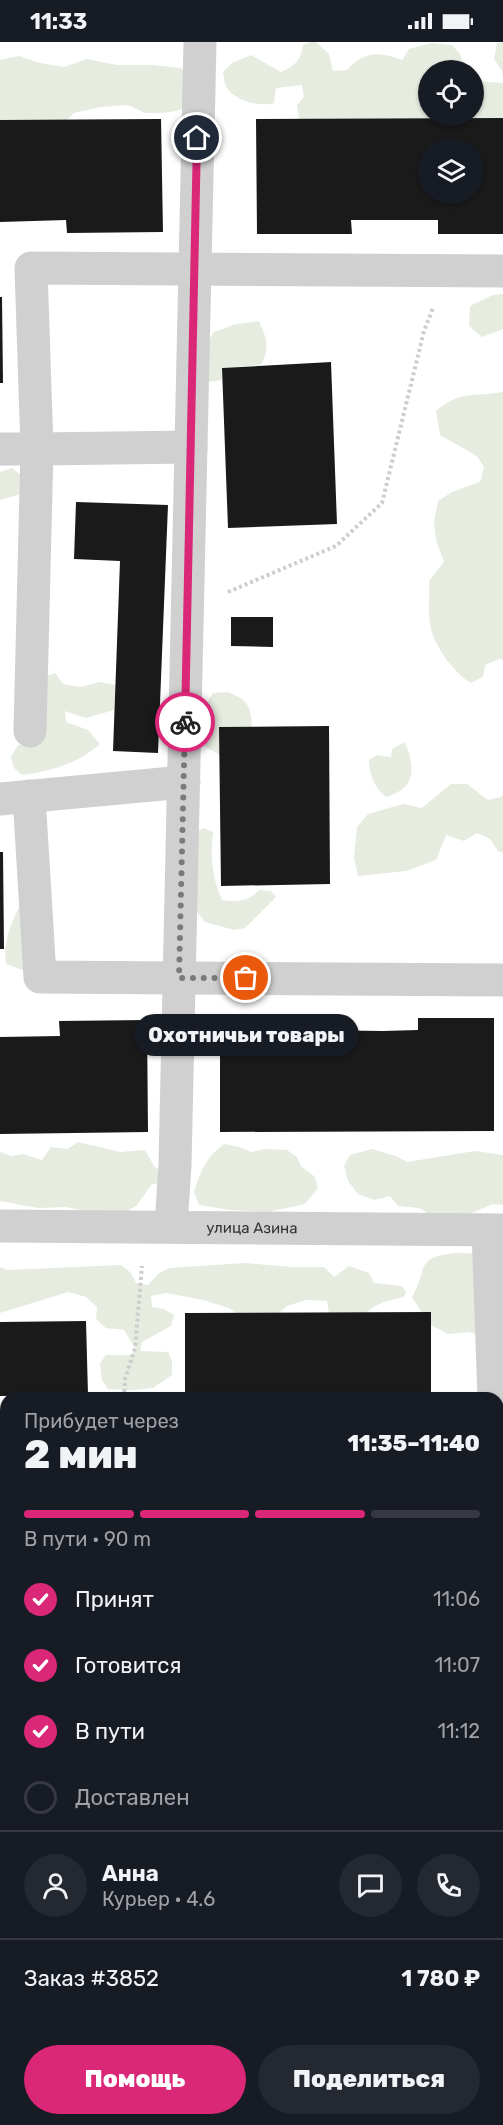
<!DOCTYPE html>
<html lang="ru">
<head>
<meta charset="utf-8">
<style>
  :root { --surface:#171b24; --page:#242831; --text:#f1f3f6; --muted:#9ea1a6; --line:#363941; --accent:#db2777 }
  body { margin:0; font-family:Rubik,sans-serif; background:var(--page); color:var(--text); height:100vh; display:flex; flex-direction:column; font-size:22px; white-space:nowrap }
  * { box-sizing:border-box; margin:0 }
  p { font-size:20px; color:var(--muted) }
  .icon { flex:none; width:33px; height:33px; fill:none; stroke:currentColor; stroke-width:2; stroke-linecap:round; stroke-linejoin:round }
  .map { position:relative; flex:1; overflow:hidden }
  .side { position:absolute; left:0px; top:1350px; width:504px; height:734px; display:flex; flex-direction:column; background:var(--surface); border-radius:18px 18px 0 0; box-shadow:0 2px 4px #0004 }
  .side>* { flex:none }
  .buttons { position:absolute; left:418px; top:18px; display:grid; gap:12px }
  .buttons a { display:grid; place-items:center; width:66px; height:66px; border-radius:50%; background:var(--surface); box-shadow:0 2px 4px #0004; font-size:30px }
  .pin { position:absolute; display:grid; place-items:center; width:51px; height:51px; color:#fff; margin:-26px; border:3px solid #fff; border-radius:50%; box-shadow:0 2px 6px #0007 }
  .courier { position:absolute; display:grid; place-items:center; width:60px; height:60px; margin:-30px; border:4px solid #db2777; border-radius:50%; background:#fff; color:#222; box-shadow:0 2px 8px #0007 }
  .bubble { position:absolute; height:42px; border-radius:21px; background:var(--surface); box-shadow:0 2px 4px #0004; font-size:20px; font-weight:800; line-height:42px; text-align:center }
  .headline em { font-style:normal; font-weight:800 }
  .headline div { display:flex; flex-direction:column-reverse }
  .headline { display:flex; align-items:center; justify-content:space-between; height:102px; padding:0 24px }
  h1 { font-size:39px; font-weight:800; line-height:45px }
  .bar { display:grid; grid-template-columns:repeat(4,1fr); gap:9px 6px; align-content:center; height:72px; padding:0 24px }
  .bar i { height:8px; border-radius:4px; background:var(--line) }
  .bar .active { background:var(--accent) }
  .bar p { grid-column:span 4 }
  .line { display:flex; align-items:center; gap:15px; padding:0 24px; border-top:2px solid var(--line) }
  .line div { flex:1 }
  .round { display:grid; place-items:center; flex:none; width:63px; height:63px; border-radius:32px; background:var(--page) }
  ol { padding:0 24px; list-style:none }
  li { display:flex; align-items:center; gap:18px; height:66px }
  li p { margin-inline-start:auto }
  li .icon { padding:6px; border-radius:50%; background:var(--accent); color:#fff; stroke-width:4 }
  li:last-child { color:var(--muted) }
  li i { width:33px; height:33px; border:3px solid var(--line); border-radius:50% }
  .primary-button { display:flex; gap:12px; margin-top:auto; padding:12px 24px }
  .primary-button a { flex:1; height:69px; border-radius:36px; background:var(--accent); color:#fff; font-size:24px; font-weight:800; line-height:69px; text-align:center }
  .primary-button a+a { background:var(--page); color:var(--text) }
  .status { display:flex; justify-content:space-between; align-items:center; height:42px; padding:0 30px; background:var(--surface); direction:ltr }
  .status svg { height:16px; fill:currentColor }
  .map>svg:first-child { display:block }
  .green { fill:#e6ecdf }
  .building { fill:#1a1a1a; fill-rule:evenodd }
  .lines { fill:none; stroke-linecap:round; stroke-linejoin:round }
  .path { stroke:#cdcdcd; stroke-width:4; stroke-dasharray:3 3; stroke-linecap:butt }
  .minor { stroke:#d0d0d0; stroke-width:33 }
  .done { stroke:#7a7a7a; stroke-width:6; stroke-dasharray:0 10.8 }
  .route { stroke:#db2777; stroke-width:8 }
  .labels { text-anchor:middle; dominant-baseline:central; stroke-width:6; stroke-linejoin:round; paint-order:stroke }
  .street-label { font-size:15px; fill:#333; stroke:#fff }
</style>
</head>
<body>
<div class="status"><b>11:33</b><svg viewBox="0 0 49 12"><path d="M0 12V9h3v3zM5 12V6h3v6zM10 12V3h3v9zM15 12V0h3v12zM26 1h20v11H26zM47 4h2v5h-2z"/></svg></div>
<div class="map">
<svg width="503" height="2083" viewBox="0 0 503 2083">
  <rect width="100%" height="100%" fill="#fff"/>
  <g class="green">
    <path d="M311,0H316L329,12L333,29L347,28C363,9 380,9 402,18L409,7L432,1L452,3L460,12L466,28H429V74H474V39L503,41V76L299,77L297,63L304,55L302,43L276,46L274,61C260,65 233,59 226,44C224,40 224,34 223,30L232,21L251,13L281,30C295,24 301,18 303,3Z"/>
    <polygon points="503,0 503,38 502,29 494,17 497,1"/>
    <polygon points="19,14 40,21 64,25 87,17 117,23 153,23 181,26 194,39 192,64 176,69 161,71 145,71 128,63 101,65 74,71 67,78 0,78 0,18"/>
    <polygon points="503,252 503,287 482,295 469,284 470,264 493,253"/>
    <path d="M259,279C267,297 270,306 261,323L222,326V338L209,340L205,335L206,303L214,290L236,282Z"/>
    <path d="M503,350V618L500,617L485,623L483,635L471,641C454,631 433,603 430,582C428,568 430,553 429,539L444,520L436,498L434,480L438,459L452,450L480,440L484,425L477,414L440,393L436,369C460,348 475,355 503,350Z"/>
    <polygon points="12,426 26,437 29,447 18,453 0,458 0,430"/>
    <path d="M55,631L63,642L81,645L100,640L116,643L114,668L86,676L65,669L66,680L88,688L100,702C77,722 51,729 22,733L14,726L11,715L18,703L40,699L42,636Z"/>
    <path d="M227,650C247,657 251,663 252,685H219L220,713L197,700L194,680L213,651Z"/>
    <path d="M405,700C415,726 417,746 386,755C375,747 369,732 369,718L377,713L391,715L392,707Z"/>
    <polygon points="451,742 467,742 488,758 501,755 503,752 503,811 498,809 490,797 477,791 464,799 446,793 436,818 406,829 358,834 354,816 357,785 368,772 403,762 422,766"/>
    <path d="M203,786L213,790C210,815 212,835 222,858C237,860 248,860 259,848L271,849L276,855L245,886L234,888L205,880L194,866L197,790Z"/>
    <path d="M20,864L38,913L22,928L6,922C3,901 10,882 20,864Z"/>
    <polygon points="78,1100 120,1110 145,1108 154,1124 163,1131 161,1141 152,1142 137,1163 128,1169 106,1174 66,1165 38,1166 0,1159 0,1110 11,1114 23,1112 42,1118 51,1105 67,1107"/>
    <path d="M224,1102L239,1105L252,1110L264,1107L287,1108L297,1115L301,1124L315,1135L318,1146L305,1162L268,1170L230,1168L199,1163L194,1150C201,1128 205,1117 224,1102Z"/>
    <polygon points="372,1107 396,1114 407,1120 475,1109 503,1113 503,1163 493,1162 460,1176 440,1178 419,1166 398,1164 390,1154 374,1158 358,1152 348,1139 344,1124 350,1113"/>
    <path d="M457,1211L495,1212L481,1294L469,1290L448,1292L431,1283V1271H422L412,1255C429,1225 414,1215 457,1211Z"/>
    <path d="M245,1221L292,1225H324L334,1235L349,1224L369,1231L374,1241L402,1244L406,1250L404,1255C391,1258 376,1260 367,1271H329L327,1259L306,1258L287,1264L279,1271H236L229,1266L203,1258L166,1251L151,1254L152,1265L164,1267L174,1273L171,1284L142,1300L140,1309L168,1310L172,1319V1333L153,1346L131,1348L108,1347L102,1338L100,1321L106,1313H132L135,1306L124,1288L106,1286L96,1277L97,1265L86,1255L68,1250L0,1271V1225L7,1228L121,1223L131,1231L136,1241L148,1243L158,1232L169,1226Z"/>
    <polygon points="0,1435 6,1439 6,1578 0,1579"/>
    <polygon points="503,1770 503,1839 498,1838 498,1774"/>
    <polygon points="498,1907 503,1907 503,2083 366,2083 363,2078 498,2078"/>
    <polygon points="0,1914 6,1940 6,1973 0,1979"/>
  </g>
  <g class="building">
    <path d="M503,76V192H438V178H351L352,192H257L256,77ZM429,106H474V152H429Z"/>
    <polygon points="161,77 163,190 67,191 66,178 0,180 0,78"/>
    <polygon points="0,255 2,255 3,341 0,341"/>
    <polygon points="331,320 337,482 228,486 222,326"/>
    <polygon points="76,460 168,463 158,711 113,709 120,519 74,517"/>
    <polygon points="231,575 273,575 273,605 231,604"/>
    <polygon points="329,684 330,842 221,844 219,685"/>
    <polygon points="0,810 3,810 4,907 0,907"/>
    <polygon points="220,975 311,975 310,988 383,989 418,988 418,976 494,976 494,1089 220,1090"/>
    <polygon points="147,978 148,1090 0,1092 0,995 60,994 59,979"/>
    <polygon points="431,1270 431,1354 185,1355 185,1271"/>
    <polygon points="86,1279 88,1353 0,1354 0,1280"/>
  </g>
  <g class="lines">
    <g class="path">
      <polyline points="228,550 336,504 382,461 424,289 433,266"/>
      <polyline points="124,1356 125,1337 135,1306 142,1224"/>
      <polyline points="498,1871 503,1876"/>
    </g>
    <g class="minor">
      <polyline points="191,405 37,407 31,226 503,229"/>
      <polyline points="0,407 37,407 30,689"/>
      <polyline points="29,754 40,935 503,938"/>
      <polyline points="0,757 184,740"/>
      <path id="s1" d="M0,1184L503,1188"/>
      <polyline points="171,1184 175,1123 200,0"/>
      <polyline points="488,1188 494,1356"/>
      <polyline points="498,1392 503,1392"/>
      <polyline points="0,1858 6,1857"/>
      <polyline points="40,2078 49,2083"/>
    </g>
  </g>
  <g class="lines">
    <polyline class="done" points="185,680 179,936 246,936"/>
    <polyline class="route" points="185,680 197,96"/>
  </g>
  <g class="labels">
    <g class="street-label">
      <text stroke="none"><textPath href="#s1" startOffset="252">улица Азина</textPath></text>
    </g>
  </g>
</svg>
<div class="buttons">
<a><svg class="icon" aria-label="locate" viewBox="0 0 24 24"><circle cx="12" cy="12" r="6"/><path d="M12 2v4M12 18v4M2 12h4M18 12h4"/></svg></a>
<a><svg class="icon" aria-label="layers" viewBox="0 0 24 24"><path d="M12 4l9 5-9 5-9-5zM3 14l9 5 9-5"/></svg></a>
</div>
<div class="pin" style="left:246px;top:936px;background:#ea580c"><svg class="icon" aria-label="bag" viewBox="0 0 24 24"><path d="M5 8h14l-1 12H6zM9 8a3 3 0 0 1 6 0"/></svg></div>
<div class="pin" style="left:197px;top:96px;background:#1f2937"><svg class="icon" aria-label="home" viewBox="0 0 24 24"><path d="M3 11l9-7 9 7M6 9v11h12V9"/></svg></div>
<div class="courier" style="left:185px;top:680px"><svg class="icon" aria-label="bike" viewBox="0 0 24 24"><circle cx="6" cy="16" r="4"/><circle cx="18" cy="16" r="4"/><path d="M6 16l4-8h5l3 8M10 8l3 8H6M13 5h3"/></svg></div>
<div class="bubble" style="left:134px;top:972px;width:225px">Охотничьи товары</div>
<section class="side">
<div class="headline"><div><h1>2 мин</h1><p>Прибудет через</p></div><em>11:35–11:40</em></div>
<div class="bar"><i class="active"></i><i class="active"></i><i class="active"></i><i></i><p>В пути · 90 m</p></div>
<ol>
<li><svg class="icon" aria-label="check" viewBox="0 0 24 24"><path d="M5 12l5 5 9-10"/></svg>Принят<p>11:06</p></li>
<li><svg class="icon" aria-label="check" viewBox="0 0 24 24"><path d="M5 12l5 5 9-10"/></svg>Готовится<p>11:07</p></li>
<li><svg class="icon" aria-label="check" viewBox="0 0 24 24"><path d="M5 12l5 5 9-10"/></svg>В пути<p>11:12</p></li>
<li><i></i>Доставлен</li>
</ol>
<div class="line" style="height:108px"><a class="round"><svg class="icon" aria-label="person" viewBox="0 0 24 24"><circle cx="12" cy="8" r="4"/><path d="M4 21q1-7 8-7t8 7"/></svg></a><div><b>Анна</b><p>Курьер · 4.6</p></div><a class="round"><svg class="icon" aria-label="chat" viewBox="0 0 24 24"><path d="M4 5h16v11H9l-5 4z"/></svg></a><a class="round"><svg class="icon" aria-label="phone" viewBox="0 0 24 24"><path d="M5 4h4l2 5-3 2q2 4 5 5l2-3 5 2v4C11 20 4 13 5 4z"/></svg></a></div>
<div class="line" style="height:78px"><div>Заказ #3852</div><b>1 780 ₽</b></div>
<div class="primary-button"><a>Помощь</a><a>Поделиться</a></div>
</section>
</div>
</body>
</html>
